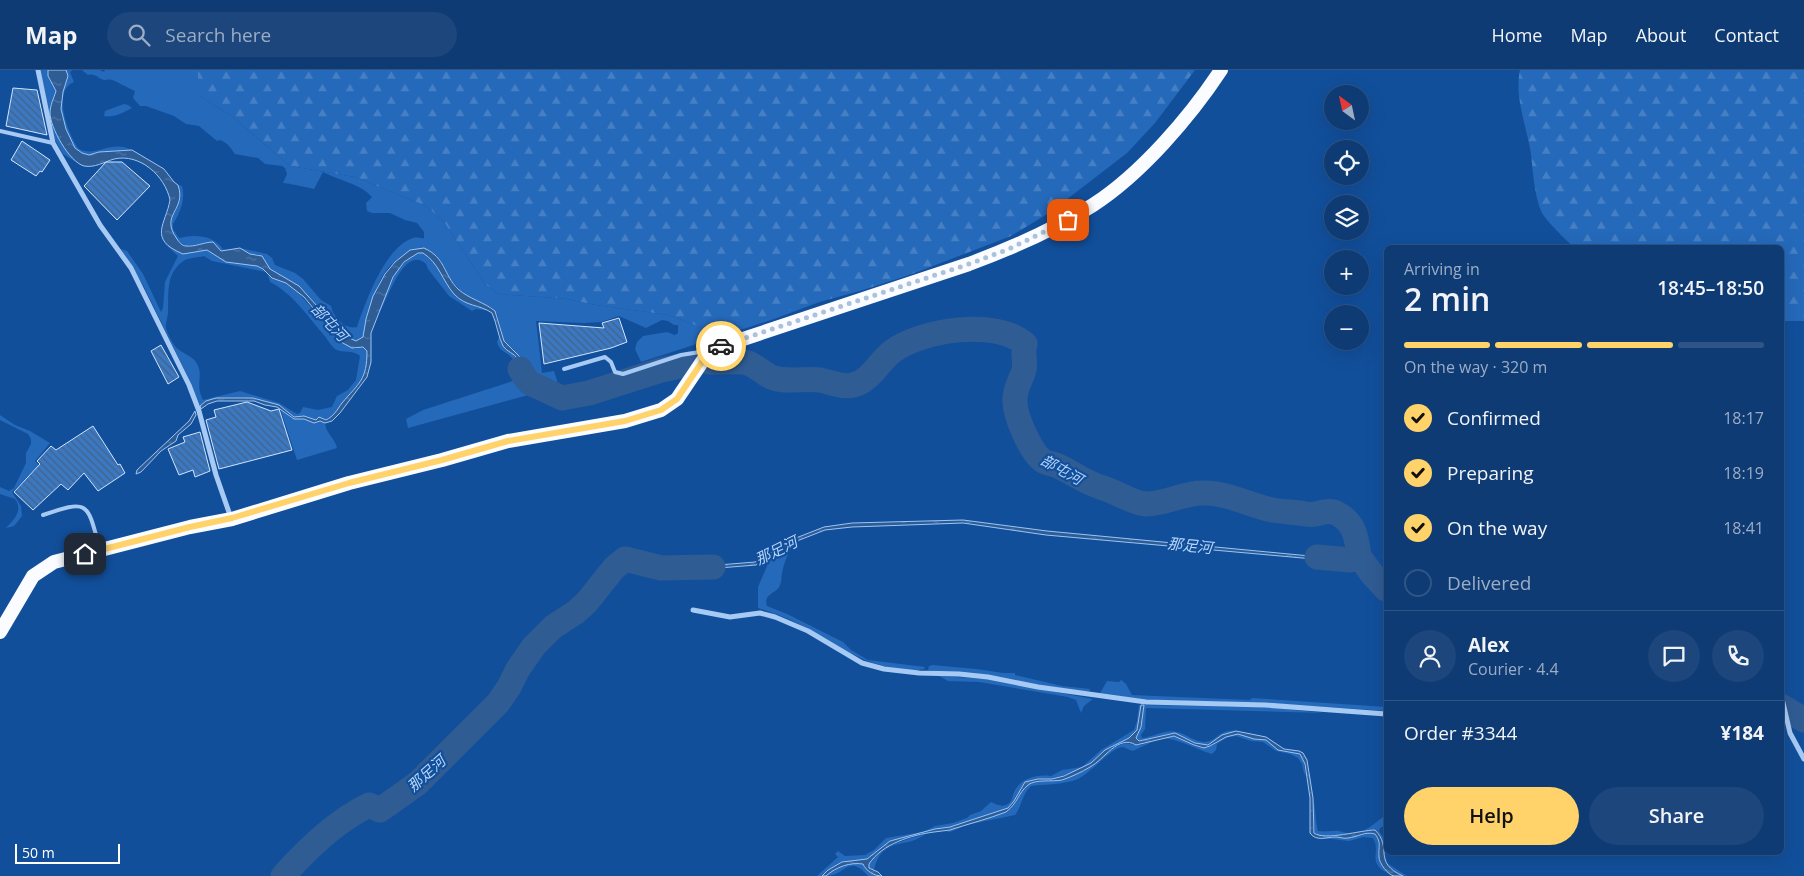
<!DOCTYPE html>
<html lang="en">
<head>
<meta charset="utf-8">
<style>
  :root { --surface:#0e3b74; --page:#1c467c; --text:#f1f3f6; --muted:#9badc5; --line:#2e5586; --accent:#ffd36a }
  body { margin:0; font-family:"Open Sans","Noto Sans SC",sans-serif; background:var(--page); color:var(--text); height:100vh; display:flex; flex-direction:column; font-size:19px; white-space:nowrap }
  * { box-sizing:border-box; margin:0 }
  p { font-size:16px; color:var(--muted) }
  .icon { flex:none; width:28px; height:28px; fill:none; stroke:currentColor; stroke-width:2; stroke-linecap:round; stroke-linejoin:round }
  .map { position:relative; flex:1; overflow:hidden }
  .sheet { position:absolute; left:1384px; top:175px; width:400px; height:610px; display:flex; flex-direction:column; background:var(--surface); border-radius:8px; box-shadow:0 5px 20px #0002,0 0 0 1px var(--line) }
  .sheet>* { flex:none }
  .needle { width:32px; rotate:327deg }
  .buttons { position:absolute; left:1324px; top:15px; display:grid; gap:10px }
  .buttons a { display:grid; place-items:center; width:45px; height:45px; border-radius:50%; background:var(--surface); box-shadow:0 5px 20px #0002,0 0 0 1px var(--line); font-size:25px }
  .scale { position:absolute; left:15px; bottom:12px; width:105px; box-sizing:border-box; padding-left:5px; border:2px solid #fff; border-top:0; font-size:14px; line-height:18px; white-space:nowrap; color:#fff; -webkit-text-stroke:4px #124f9b; paint-order:stroke }
  .pin { position:absolute; display:grid; place-items:center; width:42px; height:42px; color:#fff; margin:-21px; border-radius:10px; box-shadow:0 2px 8px #0006 }
  .courier { position:absolute; display:grid; place-items:center; width:50px; height:50px; margin:-25px; border:4px solid #ffd36a; border-radius:50%; background:#fff; color:#222; box-shadow:0 1px 6px #0007 }
  .headline em { font-style:normal; font-weight:600 }
  .headline div { display:flex; flex-direction:column-reverse }
  .headline { display:flex; align-items:center; justify-content:space-between; height:85px; padding:0 20px }
  h1 { font-size:32px; font-weight:600; line-height:38px }
  .bar { display:grid; grid-template-columns:repeat(4,1fr); gap:8px 5px; align-content:center; height:60px; padding:0 20px }
  .bar i { height:6px; border-radius:4px; background:var(--line) }
  .bar .active { background:var(--accent) }
  .bar p { grid-column:span 4 }
  .line { display:flex; align-items:center; gap:12px; padding:0 20px; border-top:1px solid var(--line) }
  .line div { flex:1 }
  .round { display:grid; place-items:center; flex:none; width:52px; height:52px; border-radius:26px; background:var(--page) }
  ol { padding:0 20px; list-style:none }
  li { display:flex; align-items:center; gap:15px; height:55px }
  li p { margin-inline-start:auto }
  li .icon { padding:5px; border-radius:50%; background:var(--accent); color:#111; stroke-width:4 }
  li:last-child { color:var(--muted) }
  li i { width:28px; height:28px; border:2px solid var(--line); border-radius:50% }
  .action { display:flex; gap:10px; margin-top:auto; padding:10px 20px }
  .action a { flex:1; height:58px; border-radius:30px; background:var(--accent); color:#111; font-size:20px; font-weight:600; line-height:58px; text-align:center }
  .action a+a { background:var(--page); color:var(--text) }
  header { display:flex; align-items:center; gap:30px; box-sizing:border-box; height:70px; padding:0 25px; background:var(--surface); border-bottom:1px solid var(--line) }
  header strong { font-size:24px }
  nav { display:flex; gap:28px; margin-inline-start:auto; font-size:18px }
  .search { width:350px; height:45px; background:var(--page); display:flex; align-items:center; gap:12px; box-sizing:border-box; padding:0 18px; border-radius:28px; color:var(--muted); font-size:19px }
  .map>svg:first-child { display:block }
  .grass { fill:#2569ba }
  .forest { fill:url(#forest-firs) }
  .water { fill:url(#water-ripples); stroke:#99c5f7 }
  .lines { fill:none; stroke-linecap:round; stroke-linejoin:round }
  .river { stroke:#305c94; stroke-width:25 }
  .building { fill:url(#building-back-hatch); stroke:#cfe5fd }
  .service { stroke:#a7caf4; stroke-width:4 }
  .minor { stroke:#a7caf4; stroke-width:5 }
  .trunk { stroke:#fafcff; stroke-width:14 }
  .done { stroke:#acc1dc; stroke-width:5; stroke-dasharray:0 9 }
  .route { stroke:#ffd36a; stroke-width:6 }
  .labels { text-anchor:middle; dominant-baseline:central; stroke-width:4.5; stroke-linejoin:round; paint-order:stroke }
  .water-label { font-size:15px; font-style:italic; fill:#b4d4fa; stroke:#124f9b }
</style>
</head>
<body>
<header>
<strong>Map</strong>
<div class="search"><svg class="icon" aria-label="search" viewBox="0 0 24 24"><circle cx="10" cy="10" r="6"/><path d="M15 15l6 6"/></svg>Search here</div>
<nav><a>Home</a><a>Map</a><a>About</a><a>Contact</a></nav>
</header>
<div class="map">
<svg width="1804" height="806" viewBox="0 0 1804 806">
  <defs>
    <pattern id="forest-firs" width="22" height="20" patternUnits="userSpaceOnUse" patternTransform="scale(1.25)"><rect width="22" height="20" fill="#2569ba"/><path d="M5 1l3.5 6h-7zM16 11l3.5 6h-7z" fill="#4680c4"/></pattern>
    <pattern id="water-ripples" width="26" height="14" patternUnits="userSpaceOnUse" patternTransform="scale(1.25)"><rect width="26" height="14" fill="#305c94"/><path d="M2 4q2-2 4 0t4 0M15 11q2-2 4 0t4 0" fill="none" stroke="#4f74a4"/></pattern>
    <pattern id="building-back-hatch" width="6" height="6" patternUnits="userSpaceOnUse" patternTransform="scale(1.25)"><rect width="6" height="6" fill="#3b78c2"/><path d="M-1 5l2 2M0 0l6 6M5-1l2 2" fill="none" stroke="#446287"/></pattern>
  </defs>
  <rect width="100%" height="100%" fill="#124f9b"/>
  <g class="grass">
    <polygon points="40,0 48,0 49,9 56,21 51,46 56,65 59,67 76,92 63,84 54,68"/>
    <path d="M66,0H73L70,2L74,12C51,21 69,66 79,79C97,88 110,69 132,80L99,82L89,85L82,83L75,78L66,59L61,39L63,22L68,6Z"/>
    <path d="M82,0H100L104,2L105,0H198V25L233,47L290,96L355,107L426,136L444,152L485,214L498,224L567,229L596,235L669,245L705,259L721,257L822,231L774,249L641,292L635,279L637,272L643,266L667,262L675,265L678,263V255H674L668,251L662,250L646,258L619,246L601,252L584,253L536,251L542,303L554,301L559,317C556,318 553,319 550,319C538,320 519,307 523,293L513,279L504,271L497,244L492,238L469,227L460,220L451,210L441,191L429,180C420,182 410,183 402,187C375,200 370,242 363,267L356,271L343,265L299,216L270,199L264,189L258,184H250L240,178L267,184L272,188L275,195L295,203L303,209L321,230L331,236C333,247 345,260 357,257C366,231 385,177 413,168C417,166 420,169 424,168V162L417,153L405,150L390,143H372L367,141L366,133L372,127C361,114 338,110 323,102L314,119C311,118 287,113 283,113L287,104L285,98L282,96L265,94L258,88L235,84C230,77 228,73 220,70L217,71L199,56L186,54L174,46L146,36H140L133,28L135,21C132,20 114,10 112,10C109,9 107,10 104,10C97,8 95,3 88,5Z"/>
    <path d="M124,34L128,35L132,38C123,43 113,48 104,46L105,41Z"/>
    <path d="M178,115L182,116C186,129 180,143 173,154V159L179,168C195,164 213,165 223,179H227L220,180L216,175L200,174L186,176L178,172L171,160L169,153L178,136L180,128Z"/>
    <path d="M162,168C176,188 188,180 207,180L226,192L257,196L266,202L212,191L204,186C196,188 188,187 182,192C165,205 169,225 168,243C168,247 165,253 166,258C167,263 172,272 175,276C181,284 194,285 198,296C203,308 195,314 203,330L240,321L279,333L297,344L300,343L303,337L318,340L332,337L337,326L348,320L356,310L360,286C353,279 343,284 335,279C330,275 327,268 323,264C306,244 293,224 270,212L268,205L286,213L296,220L341,272L355,279L363,277L367,281V297L363,308L333,346L326,350L319,347L316,350L308,347H294L279,335L253,328L206,331L200,336L186,303L144,217L121,179L127,181L143,204L161,242L163,238L165,212L178,186L166,175Z"/>
    <path d="M418,183H423C435,191 441,202 448,214C450,218 451,221 455,224C465,235 478,236 491,241L476,239L472,241L449,226L428,199L426,194C404,174 387,232 379,243C387,219 394,196 418,183Z"/>
    <path d="M499,267L503,275L512,282L518,290L522,308L532,316L543,321L408,358L406,349L423,340L519,309C518,302 516,291 510,286C504,281 499,280 497,272Z"/>
    <path d="M280,338L291,348H304L316,353L320,351L325,353C326,364 335,368 337,378L297,390Z"/>
    <path d="M0,345L15,355L30,361L50,373L35,391L39,395L12,422L21,436L22,446L14,456L6,458C15,449 23,440 15,429L0,424V417L9,421L14,418L26,393V383L31,374V369L28,364L0,350Z"/>
    <path d="M797,471C789,479 784,492 782,503C781,507 782,511 780,515C777,524 763,523 767,536L787,544L843,572L851,580L868,590L925,597L924,599C917,601 908,600 901,599C863,595 844,578 812,561C795,551 777,544 758,538V517L767,496L768,488Z"/>
    <polygon points="1354,491 1363,493 1370,504 1386,520 1386,527 1363,505"/>
    <polygon points="932,595 976,599 1003,603 1015,603 1015,605 1062,616 1090,619 1089,622 928,600 929,596"/>
    <polygon points="939,606 987,609 1093,629 1084,636 1081,643 1076,630 1068,627 979,612 948,611"/>
    <polygon points="1121,610 1126,614 1132,625 1250,630 1252,628 1267,629 1386,637 1386,641 1266,633 1146,630 1100,623 1107,611 1119,612"/>
    <path d="M1139,635H1141L1137,660L1129,668L1105,680L1092,693L1080,700L1052,709L1028,711L1023,715L1014,731L1008,738L950,757L935,759L890,771L867,789L842,792L828,800L821,806H817L838,787L835,784L838,781L845,786L865,785L874,780L886,768L923,762L935,756L953,753L967,748L970,745L981,741L991,732C996,734 1000,737 1006,735C1012,733 1012,727 1014,722C1021,708 1037,704 1051,706L1062,700L1082,697L1101,680L1134,660L1137,651Z"/>
    <path d="M1144,635L1264,637L1324,643L1146,638L1145,659L1141,665L1142,668C1154,667 1165,659 1177,662C1186,664 1194,671 1203,672C1216,673 1218,659 1236,661L1222,665L1208,675L1195,673L1175,663L1137,671V666L1141,657Z"/>
    <path d="M1238,664L1258,670H1266L1278,680L1300,684L1303,689L1306,706L1304,703L1302,694L1298,688L1290,684L1276,681L1263,672L1251,671L1236,666L1228,667L1217,674L1216,680L1212,684C1195,679 1180,669 1162,668C1166,667 1171,666 1175,666C1185,668 1193,679 1205,678C1217,676 1224,665 1238,664Z"/>
    <path d="M1158,669L1133,681C1129,680 1125,677 1122,677C1113,677 1089,704 1078,709C1063,715 1047,714 1031,716C1022,724 1022,736 1015,745L966,755L950,762L945,761L1006,742C1018,733 1019,723 1027,715C1034,710 1063,708 1073,705C1092,700 1100,684 1118,676C1127,671 1127,674 1136,675C1141,676 1152,671 1158,669Z"/>
    <path d="M1313,728C1316,739 1315,750 1318,761C1324,762 1328,761 1334,761C1338,760 1342,762 1346,763C1368,763 1371,755 1386,745V755L1380,758L1379,761L1385,770V785L1387,793L1407,806C1379,806 1387,780 1379,764L1365,760L1347,765L1320,766L1315,764Z"/>
    <path d="M1367,763H1373C1384,772 1378,776 1379,786C1379,793 1386,799 1390,804C1365,793 1382,783 1373,768L1363,767L1349,771L1323,768L1339,767L1345,768Z"/>
    <path d="M926,764C921,767 914,771 908,772C888,776 879,779 874,800L869,798L870,791C886,774 905,770 926,764Z"/>
    <path d="M858,793L863,794L868,801L877,806H868C848,783 846,806 826,806C834,798 846,794 858,793Z"/>
  </g>
  <g class="forest">
    <polygon points="198,0 1195,0 1155,53 1127,83 1049,143 1011,166 912,204 863,220 776,244 721,257 705,259 669,245 596,235 567,229 498,224 485,214 444,152 426,136 355,107 290,96 233,47 198,25"/>
    <path d="M1520,0H1804V251H1781V178H1575C1566,170 1546,151 1541,141C1534,123 1533,102 1531,84C1527,57 1514,27 1520,0Z"/>
  </g>
  <g class="water">
    <path d="M48,0H66L68,6L63,22L61,39L66,59L75,78L82,83L89,85L99,82L132,80L164,99L174,112L178,115C187,141 159,144 177,169C179,172 182,176 186,176C195,177 205,172 213,172L221,181L240,178L250,184L262,186L270,199L299,216L343,265L356,271L363,267L366,249L373,226L385,204L395,192L410,180L424,178C446,188 443,204 458,219C469,229 484,232 495,241L504,271L522,289C523,294 521,297 522,301C526,313 539,315 549,320C539,322 524,314 520,304C518,298 521,294 518,289C514,283 507,282 503,276C498,266 497,254 492,243C479,234 466,237 454,224C442,210 439,193 423,183H418L404,192L393,207L371,263V292L367,307L340,343L332,351L325,353L320,351L314,353L304,349H294L277,337L265,335L254,331H217L208,334L201,339L200,336L206,331L216,328H253L279,335L294,347L304,346L316,350L319,347L326,350C334,346 337,340 342,333C359,313 367,310 367,281L363,277L352,278L341,272L304,227L286,213L272,208L263,199L257,196L226,192L207,180L183,184C147,169 166,154 170,130C165,106 140,83 114,89C104,92 95,98 84,96C69,92 50,57 50,43C50,35 54,28 56,21L48,6Z"/>
    <polygon points="195,341 196,345 191,354 178,365 176,371 161,381 141,402 136,404 137,400 189,351"/>
    <polygon points="963,450 1047,461 1352,490 1347,492 1046,465 963,453 852,457 825,460 797,471 756,495 694,500 679,500 678,496 694,497 755,492 796,468 824,457 852,453"/>
    <path d="M1141,635H1144L1141,657L1136,668L1139,671L1175,663L1195,673L1208,675L1222,665L1236,661L1266,667L1284,679L1299,681L1303,683L1307,690L1313,728L1314,763C1325,771 1361,760 1375,760C1393,778 1372,792 1403,806C1400,806 1397,806 1394,806C1388,805 1379,793 1379,787C1378,777 1382,773 1375,764C1365,761 1358,767 1348,768C1344,769 1340,767 1336,767C1327,767 1316,772 1310,763V728L1305,694L1300,684L1278,680L1266,670L1254,669L1238,664L1226,667L1210,676L1204,678L1194,675L1174,666L1136,675C1118,664 1104,690 1090,697C1082,702 1071,707 1062,710C1052,712 1035,709 1028,715C1018,723 1018,733 1006,742C988,749 968,754 950,760C945,761 939,761 934,762C911,765 882,774 869,794V798L878,802L882,806C874,806 866,801 863,794C850,792 836,797 826,806H822L828,800L842,792L867,789L890,771L935,759L950,757L1008,738L1014,731L1025,712L1038,709H1052L1064,706L1091,693L1105,680L1129,668L1137,660Z"/>
  </g>
  <g class="lines">
    <g class="river">
      <path d="M710,292C720,293 739,290 748,293C756,296 763,303 771,307C785,313 804,308 820,310C830,312 843,318 853,315C871,311 879,291 893,281C922,260 996,248 1025,274C1022,284 1026,291 1024,300C1021,310 1015,318 1015,329C1014,344 1030,381 1042,390C1046,394 1051,393 1056,395C1074,403 1083,412 1103,418C1117,422 1132,433 1146,434C1166,434 1183,423 1202,423C1227,422 1248,435 1272,440C1283,442 1294,442 1306,444C1317,447 1327,437 1338,444C1355,453 1357,470 1359,486"/>
      <polyline points="520,299 526,309 530,313 562,328 589,323 661,300 690,294"/>
      <polyline points="1317,487 1350,490 1359,486 1372,504 1386,519"/>
      <polyline points="1781,636 1804,650"/>
      <path d="M283,806C307,779 336,751 369,735L380,740L418,713L498,633L509,617L518,599L534,576L553,557L576,542L587,532L614,498L625,489L661,498L713,497"/>
    </g>
  </g>
  <g class="building">
    <polygon points="13,18 37,20 47,65 6,56"/>
    <polygon points="22,71 50,90 42,102 40,101 36,106 11,90"/>
    <polygon points="106,92 122,92 150,116 117,150 84,116"/>
    <polygon points="619,248 627,272 611,278 544,294 539,253 604,258 602,253"/>
    <polygon points="161,275 179,307 168,314 151,281"/>
    <polygon points="247,332 271,341 279,339 292,380 219,399 206,350 216,347 214,340"/>
    <polygon points="93,356 118,395 120,394 125,403 98,421 84,403 68,420 61,414 33,440 14,422 40,394 37,391 51,376 56,380"/>
    <polygon points="200,362 210,401 195,407 193,400 179,405 168,379 185,372 183,367"/>
  </g>
  <g class="lines">
    <g class="service">
      <polyline points="0,61 53,73"/>
      <polyline points="564,299 605,287 611,292 615,302 623,304 681,285 706,281"/>
      <path d="M43,445C88,430 87,431 99,476"/>
    </g>
    <g class="minor">
      <polyline points="38,0 53,73 100,155 131,198 189,315 199,341 216,405 231,448"/>
      <polyline points="693,540 730,547 760,543 775,547 808,561 862,593 884,599 919,603 959,604 988,607 1038,617 1146,632 1265,635 1386,644"/>
      <polyline points="1781,624 1790,663 1804,689"/>
    </g>
    <path class="trunk" d="M0,562L33,506L54,492L190,457L232,449L349,413L442,390L508,371L625,351L661,340L677,329L710,280L969,194C1012,178 1054,160 1093,135C1141,104 1190,47 1221,0"/>
  </g>
  <g class="lines">
    <polyline class="done" points="721,276 969,194 1009,179 1068,150"/>
    <polyline class="route" points="85,484 190,457 232,448 349,413 442,390 508,371 625,351 661,340 677,329 710,280 721,276"/>
  </g>
  <g class="labels">
    <g class="water-label">
      <text transform="translate(330 252) rotate(47)">部屯河</text>
      <text transform="translate(1062 399) rotate(29)">部屯河</text>
      <text transform="translate(1190 475) rotate(6)">那足河</text>
      <text transform="translate(776 480) rotate(-26)">那足河</text>
      <text transform="translate(426 703) rotate(-42)">那足河</text>
    </g>
  </g>
</svg>
<div class="buttons">
<a><svg class="needle" viewBox="-14 -14 28 28"><path d="M0-13l5 13h-10z" fill="#e53935"/><path d="M0 13l5-13h-10z" fill="#9badc5"/></svg></a>
<a><svg class="icon" aria-label="locate" viewBox="0 0 24 24"><circle cx="12" cy="12" r="6"/><path d="M12 2v4M12 18v4M2 12h4M18 12h4"/></svg></a>
<a><svg class="icon" aria-label="layers" viewBox="0 0 24 24"><path d="M12 4l9 5-9 5-9-5zM3 14l9 5 9-5"/></svg></a>
<a>+</a>
<a>−</a>
</div>
<div class="scale">50 m</div>
<div class="pin" style="left:1068px;top:150px;background:#ea580c"><svg class="icon" aria-label="bag" viewBox="0 0 24 24"><path d="M5 8h14l-1 12H6zM9 8a3 3 0 0 1 6 0"/></svg></div>
<div class="pin" style="left:85px;top:484px;background:#1f2937"><svg class="icon" aria-label="home" viewBox="0 0 24 24"><path d="M3 11l9-7 9 7M6 9v11h12V9"/></svg></div>
<div class="courier" style="left:721px;top:276px"><svg class="icon" aria-label="car" viewBox="0 0 24 24"><path d="M5 17H2v-5l4-1 3-4h7l3 4 3 1v5h-3M9 17h6M6 11h13"/><circle cx="7" cy="17" r="2"/><circle cx="17" cy="17" r="2"/></svg></div>
<section class="sheet">
<div class="headline"><div><h1>2 min</h1><p>Arriving in</p></div><em>18:45–18:50</em></div>
<div class="bar"><i class="active"></i><i class="active"></i><i class="active"></i><i></i><p>On the way · 320 m</p></div>
<ol>
<li><svg class="icon" aria-label="check" viewBox="0 0 24 24"><path d="M5 12l5 5 9-10"/></svg>Confirmed<p>18:17</p></li>
<li><svg class="icon" aria-label="check" viewBox="0 0 24 24"><path d="M5 12l5 5 9-10"/></svg>Preparing<p>18:19</p></li>
<li><svg class="icon" aria-label="check" viewBox="0 0 24 24"><path d="M5 12l5 5 9-10"/></svg>On the way<p>18:41</p></li>
<li><i></i>Delivered</li>
</ol>
<div class="line" style="height:90px"><a class="round"><svg class="icon" aria-label="person" viewBox="0 0 24 24"><circle cx="12" cy="8" r="4"/><path d="M4 21q1-7 8-7t8 7"/></svg></a><div><b>Alex</b><p>Courier · 4.4</p></div><a class="round"><svg class="icon" aria-label="chat" viewBox="0 0 24 24"><path d="M4 5h16v11H9l-5 4z"/></svg></a><a class="round"><svg class="icon" aria-label="phone" viewBox="0 0 24 24"><path d="M5 4h4l2 5-3 2q2 4 5 5l2-3 5 2v4C11 20 4 13 5 4z"/></svg></a></div>
<div class="line" style="height:65px"><div>Order #3344</div><b>¥184</b></div>
<div class="action"><a>Help</a><a>Share</a></div>
</section>
</div>
</body>
</html>
